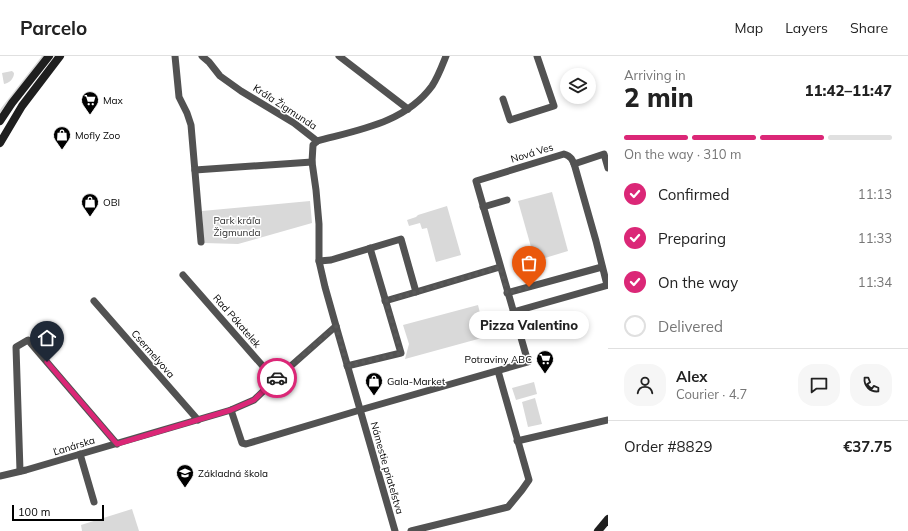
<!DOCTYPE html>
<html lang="en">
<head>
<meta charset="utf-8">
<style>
  :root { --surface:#fff; --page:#f6f6f6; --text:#222; --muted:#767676; --line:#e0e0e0; --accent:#db2777 }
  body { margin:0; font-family:Mulish,sans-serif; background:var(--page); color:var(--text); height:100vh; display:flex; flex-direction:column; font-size:15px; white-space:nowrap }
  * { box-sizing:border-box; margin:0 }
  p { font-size:13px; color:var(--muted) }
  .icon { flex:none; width:22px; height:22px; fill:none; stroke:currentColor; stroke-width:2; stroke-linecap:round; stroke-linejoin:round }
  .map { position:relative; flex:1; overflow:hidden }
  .details { display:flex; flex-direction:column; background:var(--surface); width:300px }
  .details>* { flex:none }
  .buttons { position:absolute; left:560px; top:12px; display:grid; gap:8px }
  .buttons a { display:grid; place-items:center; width:36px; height:36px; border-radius:50%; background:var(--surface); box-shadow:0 2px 6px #0003; font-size:20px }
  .scale { position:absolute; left:12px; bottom:10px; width:92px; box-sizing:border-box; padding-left:4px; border:2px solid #000; border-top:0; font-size:11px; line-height:14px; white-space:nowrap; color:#000; -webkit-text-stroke:3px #fff; paint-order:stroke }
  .pin { position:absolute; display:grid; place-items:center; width:34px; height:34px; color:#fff; margin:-41px -17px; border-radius:50% 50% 50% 0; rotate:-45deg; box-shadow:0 0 4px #0007 }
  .pin .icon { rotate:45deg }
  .courier { position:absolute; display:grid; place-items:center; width:40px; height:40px; margin:-20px; border:3px solid #db2777; border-radius:50%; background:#fff; color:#222; box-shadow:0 1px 5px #0007 }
  .bubble { position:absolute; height:28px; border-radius:14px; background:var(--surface); box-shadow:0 2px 6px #0003; font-size:13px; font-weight:800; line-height:28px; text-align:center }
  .headline em { font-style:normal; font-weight:800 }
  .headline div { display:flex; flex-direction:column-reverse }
  .headline { display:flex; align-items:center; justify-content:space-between; height:68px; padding:0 16px }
  h1 { font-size:26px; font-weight:800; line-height:30px }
  .bar { display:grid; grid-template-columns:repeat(4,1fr); gap:6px 4px; align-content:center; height:48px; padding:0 16px }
  .bar i { height:5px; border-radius:3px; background:var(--line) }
  .bar .selected { background:var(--accent) }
  .bar p { grid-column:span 4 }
  .line { display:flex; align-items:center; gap:10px; padding:0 16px; border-top:1px solid var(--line) }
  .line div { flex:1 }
  .round { display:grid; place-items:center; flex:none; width:42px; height:42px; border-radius:16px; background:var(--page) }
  ol { padding:0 16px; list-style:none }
  li { display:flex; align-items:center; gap:12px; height:44px }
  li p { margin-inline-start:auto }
  li .icon { padding:4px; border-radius:50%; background:var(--accent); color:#fff; stroke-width:4 }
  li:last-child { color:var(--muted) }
  li i { width:22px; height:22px; border:2px solid var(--line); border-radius:50% }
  header { display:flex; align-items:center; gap:24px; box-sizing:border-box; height:56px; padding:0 20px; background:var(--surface); border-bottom:1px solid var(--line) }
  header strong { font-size:19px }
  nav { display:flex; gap:22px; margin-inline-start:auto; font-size:14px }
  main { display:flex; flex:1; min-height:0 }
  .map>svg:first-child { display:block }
  .green { fill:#d9d9d9 }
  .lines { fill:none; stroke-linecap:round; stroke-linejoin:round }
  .street { stroke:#525252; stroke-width:7 }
  .secondary { stroke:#1f1f1f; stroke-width:8 }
  .done { stroke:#595959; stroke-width:4; stroke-dasharray:0 7.2 }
  .route { stroke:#db2777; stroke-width:5 }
  .labels { text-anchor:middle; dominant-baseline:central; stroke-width:3; stroke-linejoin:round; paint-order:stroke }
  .poi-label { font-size:10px; fill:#000; stroke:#fff; text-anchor:start }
  .street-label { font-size:10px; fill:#000; stroke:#fff }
  .park-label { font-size:10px; fill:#303030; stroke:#fff }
</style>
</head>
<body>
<header>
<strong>Parcelo</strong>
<nav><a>Map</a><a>Layers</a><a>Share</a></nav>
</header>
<main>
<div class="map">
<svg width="608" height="475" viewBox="0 0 608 475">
  <rect width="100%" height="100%" fill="#fff"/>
  <g class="green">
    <polygon points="42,0 44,0 0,57 0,54 2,51"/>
    <path d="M12,15L14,17C14,23 9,27 4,28L2,17Z"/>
    <polygon points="552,136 568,195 535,205 518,145"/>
    <polygon points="310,145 312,167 238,188 204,187 202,155"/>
    <polygon points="447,150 461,199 436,206 427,172 422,173 420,167 409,170 407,164 416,161 418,159"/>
    <polygon points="478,249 481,261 484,260 489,280 405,303 409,288 403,269"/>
    <polygon points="534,326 537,338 516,344 512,332"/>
    <polygon points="535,342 542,368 528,371 522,346"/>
    <polygon points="132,453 139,475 82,475 81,469"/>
  </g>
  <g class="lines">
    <g class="street">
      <polyline points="175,0 179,41 187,57 191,69 201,186"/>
      <polyline points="202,0 209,6 220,20 241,35 294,67 317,85"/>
      <polyline points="339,0 408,53"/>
      <polyline points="503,43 510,64 554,50 537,0"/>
      <polyline points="317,85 313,89 312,106 316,134 319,168 319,205 325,231 336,270 395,475"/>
      <path d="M317,85C358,74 405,67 432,30C438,21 442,10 446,0"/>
      <polyline points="574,108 604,98 608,112"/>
      <polyline points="195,114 312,106"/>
      <polyline points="483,151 507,144"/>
      <polyline points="319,205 331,204 401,183 416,236 500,211"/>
      <polyline points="183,219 275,324"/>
      <polyline points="507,237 602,211"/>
      <polyline points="94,245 198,364"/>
      <polyline points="385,245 416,236"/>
      <polyline points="513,256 608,229"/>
      <polyline points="347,310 401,297 370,192"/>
      <path d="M231,354L242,387L246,388L360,354L528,306L476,125L564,98C571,100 573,104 575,111L596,185L607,229"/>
      <polyline points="517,385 608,364"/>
      <polyline points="80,398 94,446"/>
      <polyline points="20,415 16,291 28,284 117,388"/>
      <polyline points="0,420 26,414 231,354 254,344 275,324 336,270"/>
      <polyline points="411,475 508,451 522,434 529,424 498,315"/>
    </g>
    <g class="secondary">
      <polyline points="0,65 12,47 49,0"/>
      <polyline points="0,87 22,50 60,0"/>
      <polyline points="598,475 608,463"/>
    </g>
  </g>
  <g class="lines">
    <polyline class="done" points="277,322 336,270 347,310 401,297 386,245 500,211 507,237 529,231"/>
    <polyline class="route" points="47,306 117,388 231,354 254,344 277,322"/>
  </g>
  <defs>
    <g id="supermarket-pin" transform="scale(0.9)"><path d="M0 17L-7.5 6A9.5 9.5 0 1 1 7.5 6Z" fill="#000" stroke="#fff"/><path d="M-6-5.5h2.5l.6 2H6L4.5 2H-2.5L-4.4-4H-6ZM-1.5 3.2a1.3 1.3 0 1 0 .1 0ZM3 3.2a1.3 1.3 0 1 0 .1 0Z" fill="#fff"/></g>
    <g id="shop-pin" transform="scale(0.9)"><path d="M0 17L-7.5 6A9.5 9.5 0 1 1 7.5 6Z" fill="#000" stroke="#fff"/><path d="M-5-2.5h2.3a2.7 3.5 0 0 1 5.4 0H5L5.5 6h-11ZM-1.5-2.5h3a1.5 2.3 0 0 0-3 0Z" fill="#fff"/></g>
    <g id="school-pin" transform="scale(0.9)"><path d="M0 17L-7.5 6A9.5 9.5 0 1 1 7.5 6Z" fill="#000" stroke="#fff"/><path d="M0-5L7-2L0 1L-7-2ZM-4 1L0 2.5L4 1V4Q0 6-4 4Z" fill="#fff"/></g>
  </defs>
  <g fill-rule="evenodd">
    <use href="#supermarket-pin" x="90" y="44"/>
    <use href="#shop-pin" x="62" y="79"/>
    <use href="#shop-pin" x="90" y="146"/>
    <use href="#supermarket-pin" x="545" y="303"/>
    <use href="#shop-pin" x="374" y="325"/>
    <use href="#school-pin" x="185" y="417"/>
  </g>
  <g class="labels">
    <g class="poi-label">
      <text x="103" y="44">Max</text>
      <text x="75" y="79">Mofly Zoo</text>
      <text x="103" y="146">OBI</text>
      <text x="532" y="303" text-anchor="end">Potraviny ABC</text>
      <text x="387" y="325">Gala-Market</text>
      <text x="198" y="417">Základná škola</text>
    </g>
    <g class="street-label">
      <text transform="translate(285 51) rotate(33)">Kráľa Žigmunda</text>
      <text transform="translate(532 97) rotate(-17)">Nová Ves</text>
      <text transform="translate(237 265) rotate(49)">Rad Pókatelek</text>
      <text transform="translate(153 298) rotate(49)">Csermelyova</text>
      <text transform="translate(74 390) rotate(-17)">Ľanárska</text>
      <text transform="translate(387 412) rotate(74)">Námestie priateľstva</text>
    </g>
    <g class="park-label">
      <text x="237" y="164">Park kráľa<tspan x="237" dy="12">Žigmunda</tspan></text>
    </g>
  </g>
</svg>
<div class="buttons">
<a><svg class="icon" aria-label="layers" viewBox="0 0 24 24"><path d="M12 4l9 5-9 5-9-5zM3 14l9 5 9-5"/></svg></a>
</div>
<div class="scale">100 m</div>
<div class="pin" style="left:529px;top:231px;background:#ea580c"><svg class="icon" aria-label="bag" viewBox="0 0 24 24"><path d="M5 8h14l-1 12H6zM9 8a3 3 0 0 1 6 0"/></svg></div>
<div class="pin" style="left:47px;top:306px;background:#1f2937"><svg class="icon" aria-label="home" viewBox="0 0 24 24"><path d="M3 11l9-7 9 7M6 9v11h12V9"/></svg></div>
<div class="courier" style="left:277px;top:322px"><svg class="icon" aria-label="car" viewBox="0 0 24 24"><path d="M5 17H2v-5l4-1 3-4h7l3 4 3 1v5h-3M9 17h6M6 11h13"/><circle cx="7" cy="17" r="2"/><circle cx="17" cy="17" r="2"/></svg></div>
<div class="bubble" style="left:469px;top:255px;width:120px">Pizza Valentino</div>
</div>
<section class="details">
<div class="headline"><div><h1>2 min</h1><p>Arriving in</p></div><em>11:42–11:47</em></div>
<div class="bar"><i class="selected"></i><i class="selected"></i><i class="selected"></i><i></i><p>On the way · 310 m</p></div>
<ol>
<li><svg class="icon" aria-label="check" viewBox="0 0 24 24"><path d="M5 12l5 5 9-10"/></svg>Confirmed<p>11:13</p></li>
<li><svg class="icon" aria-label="check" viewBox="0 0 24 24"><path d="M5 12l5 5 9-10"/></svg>Preparing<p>11:33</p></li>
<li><svg class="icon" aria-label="check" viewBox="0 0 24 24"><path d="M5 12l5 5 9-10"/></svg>On the way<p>11:34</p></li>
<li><i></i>Delivered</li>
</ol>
<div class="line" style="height:72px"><a class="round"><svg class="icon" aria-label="person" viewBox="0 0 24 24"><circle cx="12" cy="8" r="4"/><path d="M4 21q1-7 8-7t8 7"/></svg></a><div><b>Alex</b><p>Courier · 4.7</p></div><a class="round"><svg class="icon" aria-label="chat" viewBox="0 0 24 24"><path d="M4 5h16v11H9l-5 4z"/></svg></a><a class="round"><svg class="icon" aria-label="phone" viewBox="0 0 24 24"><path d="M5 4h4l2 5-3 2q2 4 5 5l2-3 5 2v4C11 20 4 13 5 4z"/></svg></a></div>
<div class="line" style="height:52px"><div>Order #8829</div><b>€37.75</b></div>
</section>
</main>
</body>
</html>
